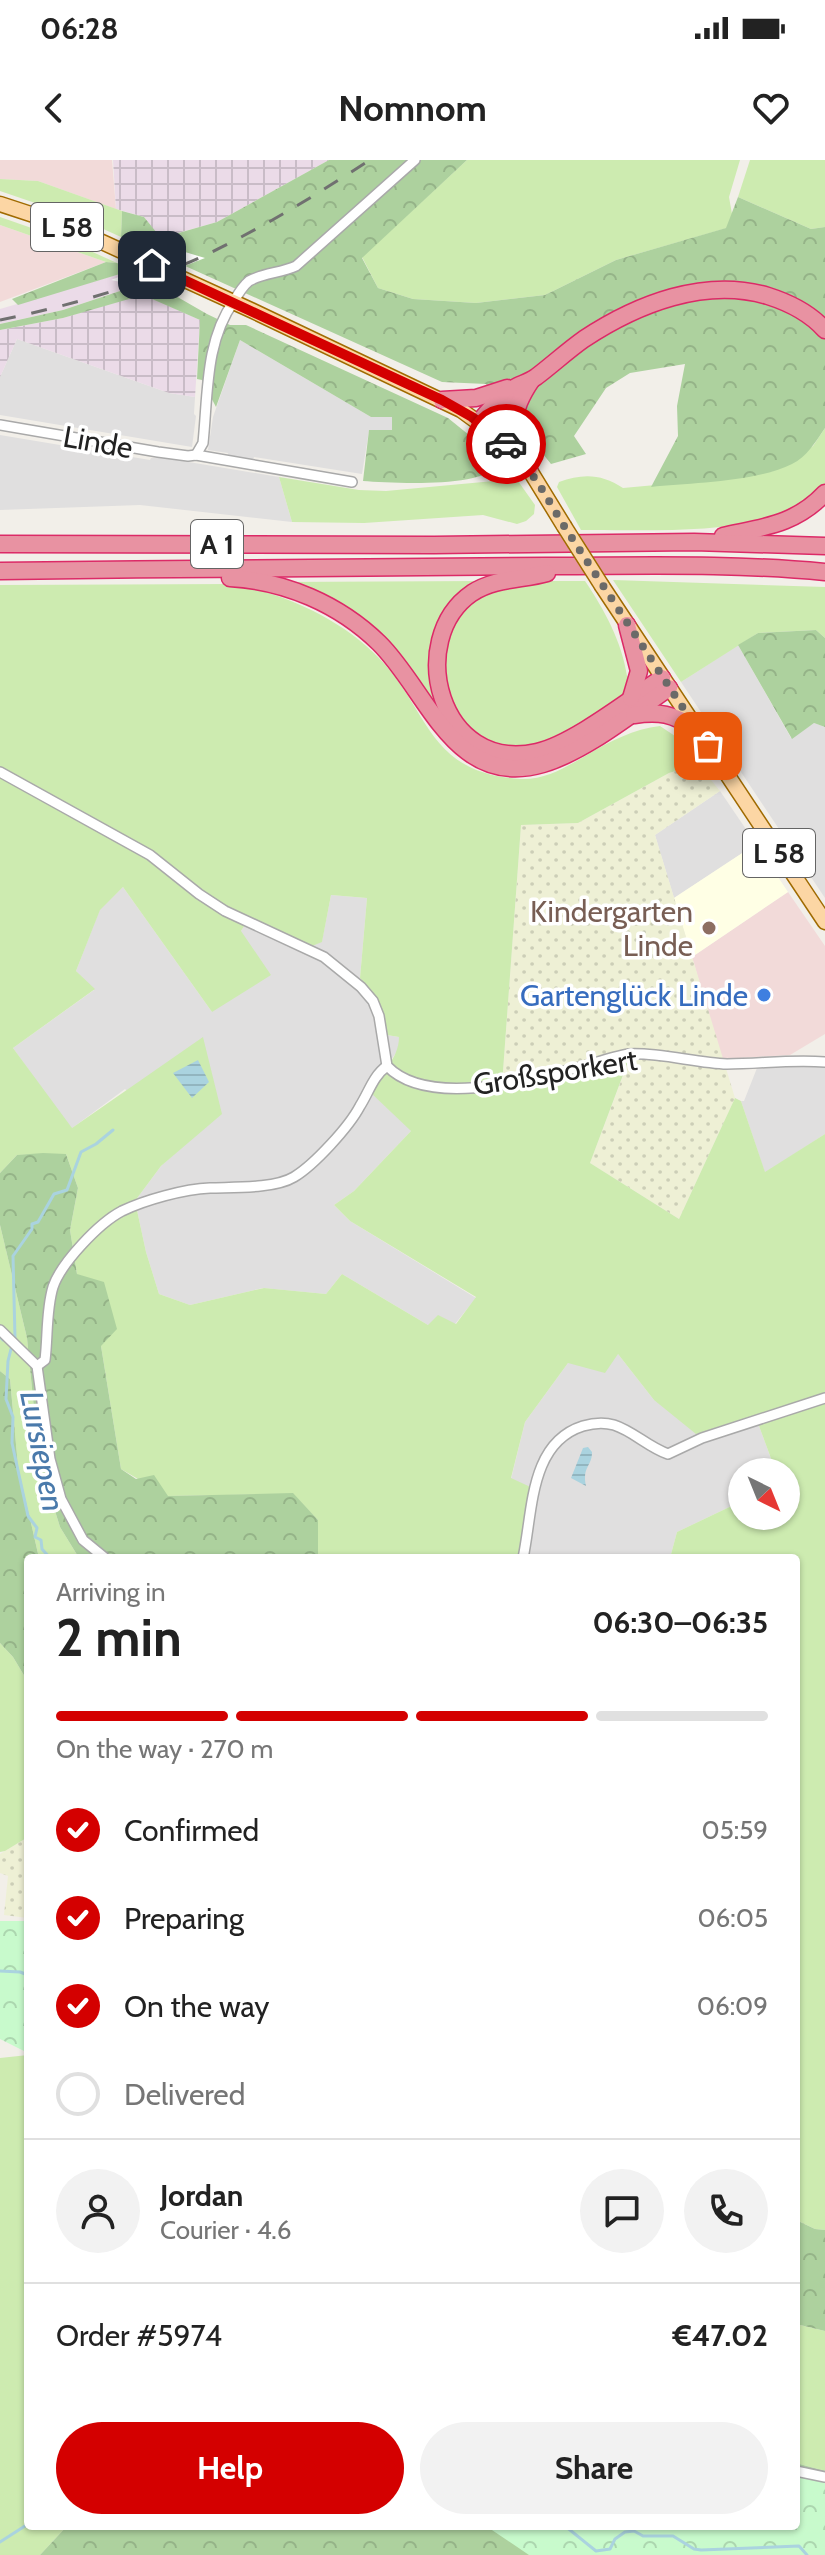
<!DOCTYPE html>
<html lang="en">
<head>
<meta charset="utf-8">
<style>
  :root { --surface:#fff; --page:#f2f2f2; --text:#222; --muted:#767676; --line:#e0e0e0; --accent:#d40000 }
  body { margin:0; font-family:Cabin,sans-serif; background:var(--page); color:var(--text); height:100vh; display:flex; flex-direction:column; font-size:30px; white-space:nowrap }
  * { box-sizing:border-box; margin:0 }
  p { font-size:26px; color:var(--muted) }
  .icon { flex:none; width:44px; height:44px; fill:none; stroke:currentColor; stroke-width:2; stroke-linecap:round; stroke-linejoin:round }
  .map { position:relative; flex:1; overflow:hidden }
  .details { position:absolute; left:24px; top:1394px; width:776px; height:976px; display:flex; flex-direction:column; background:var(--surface); border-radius:8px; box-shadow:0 2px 6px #0004 }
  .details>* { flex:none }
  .needle { width:52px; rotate:137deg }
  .fabs { position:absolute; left:728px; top:1298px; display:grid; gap:16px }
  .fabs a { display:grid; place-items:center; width:72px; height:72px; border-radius:50%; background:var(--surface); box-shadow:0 2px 6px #0004; font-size:40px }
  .pin { position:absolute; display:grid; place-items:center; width:68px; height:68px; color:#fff; margin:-34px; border-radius:16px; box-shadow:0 4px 12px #0006 }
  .courier { position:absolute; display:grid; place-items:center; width:80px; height:80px; margin:-40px; border:6px solid #d40000; border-radius:50%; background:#fff; color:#222; box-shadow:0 2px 10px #0007 }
  .headline em { font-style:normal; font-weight:700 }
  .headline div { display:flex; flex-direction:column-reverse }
  .headline { display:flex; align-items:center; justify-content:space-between; height:136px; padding:0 32px }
  h1 { font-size:52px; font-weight:700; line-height:60px }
  .bar { display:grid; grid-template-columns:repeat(4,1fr); gap:12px 8px; align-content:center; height:96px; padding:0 32px }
  .bar i { height:10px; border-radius:6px; background:var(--line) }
  .bar .active { background:var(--accent) }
  .bar p { grid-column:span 4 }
  .line { display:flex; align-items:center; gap:20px; padding:0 32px; border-top:2px solid var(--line) }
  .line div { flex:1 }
  .round { display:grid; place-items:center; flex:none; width:84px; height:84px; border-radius:42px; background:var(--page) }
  ol { padding:0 32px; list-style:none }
  li { display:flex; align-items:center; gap:24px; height:88px }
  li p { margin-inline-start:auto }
  li .icon { padding:8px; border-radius:50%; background:var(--accent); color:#fff; stroke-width:4 }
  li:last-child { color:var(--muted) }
  li i { width:44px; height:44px; border:4px solid var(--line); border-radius:50% }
  .action { display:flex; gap:16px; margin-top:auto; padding:16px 32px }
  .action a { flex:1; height:92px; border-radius:48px; background:var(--accent); color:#fff; font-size:32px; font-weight:700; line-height:92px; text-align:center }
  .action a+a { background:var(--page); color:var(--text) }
  .status { display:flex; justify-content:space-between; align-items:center; height:56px; padding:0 40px; background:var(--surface); direction:ltr }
  .status svg { height:22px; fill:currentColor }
  header { display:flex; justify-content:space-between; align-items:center; height:104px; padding:0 32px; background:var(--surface); font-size:36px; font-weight:700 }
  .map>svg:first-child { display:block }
  .residential { fill:#e0dfdf }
  .commercial { fill:#f2dad9 }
  .industrial { fill:url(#industrial-grid) }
  .education { fill:#ffffe5 }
  .railway { fill:#ebdbe8 }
  .farmland { fill:url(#farmland-dots) }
  .grass { fill:#cdebb0; fill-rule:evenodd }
  .forest { fill:url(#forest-crowns) }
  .park { fill:url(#park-crowns) }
  .water { fill:url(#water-rules) }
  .pier { fill:#fff }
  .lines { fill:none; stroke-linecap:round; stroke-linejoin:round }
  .stream { stroke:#aad3df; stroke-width:3 }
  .street-casing { stroke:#a9a9a9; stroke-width:12 }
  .primary-casing { stroke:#a06b00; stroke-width:17 }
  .highway-casing { stroke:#dc2a67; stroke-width:19 }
  .street { stroke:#fff; stroke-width:9 }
  .primary { stroke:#fcd6a4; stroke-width:14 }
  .highway { stroke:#e892a2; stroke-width:16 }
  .rail { stroke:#707070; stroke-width:3; stroke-dasharray:16 16; stroke-linecap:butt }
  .primary-bridge-casing { stroke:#a06b00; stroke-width:17; stroke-linecap:butt }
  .primary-bridge { stroke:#fcd6a4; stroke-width:14 }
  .done { stroke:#6b6a68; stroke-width:8; stroke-dasharray:0 14.4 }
  .route { stroke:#d40000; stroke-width:10 }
  .education-dot { fill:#8d6e63; stroke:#fff; stroke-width:3 }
  .shop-dot { fill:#3f7fe0; stroke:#fff; stroke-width:3 }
  .labels { text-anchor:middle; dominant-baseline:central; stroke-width:7; stroke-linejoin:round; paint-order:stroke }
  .shield { fill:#fff; stroke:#646464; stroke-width:2 }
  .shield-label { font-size:28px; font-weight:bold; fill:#222 }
  .street-label { font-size:30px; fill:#222; stroke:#fff }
  .education-label { font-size:30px; fill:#785e54; stroke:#fff; text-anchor:end }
  .shop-label { font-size:30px; fill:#366cbe; stroke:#fff; text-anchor:end }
  .water-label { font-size:32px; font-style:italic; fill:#4a7aab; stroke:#fff }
</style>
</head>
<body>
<div class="status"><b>06:28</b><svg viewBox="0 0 49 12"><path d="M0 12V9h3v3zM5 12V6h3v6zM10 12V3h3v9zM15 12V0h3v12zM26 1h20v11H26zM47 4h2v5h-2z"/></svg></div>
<header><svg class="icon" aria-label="back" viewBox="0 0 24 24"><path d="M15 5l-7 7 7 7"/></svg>Nomnom<svg class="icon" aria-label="heart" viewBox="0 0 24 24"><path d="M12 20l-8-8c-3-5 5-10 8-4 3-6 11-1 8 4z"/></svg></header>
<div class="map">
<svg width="825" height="2395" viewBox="0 0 825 2395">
  <defs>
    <pattern id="industrial-grid" width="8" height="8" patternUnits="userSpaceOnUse" patternTransform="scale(2)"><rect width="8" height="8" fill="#ebdbe8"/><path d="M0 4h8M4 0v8" fill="none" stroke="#c9bcc7"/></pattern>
    <pattern id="farmland-dots" width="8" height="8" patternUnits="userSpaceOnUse" patternTransform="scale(2)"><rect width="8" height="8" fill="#eef0d5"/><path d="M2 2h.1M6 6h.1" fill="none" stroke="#ccceb7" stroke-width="1.8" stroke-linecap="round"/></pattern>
    <pattern id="forest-crowns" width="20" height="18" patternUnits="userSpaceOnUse" patternTransform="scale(2)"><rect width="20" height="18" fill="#add19e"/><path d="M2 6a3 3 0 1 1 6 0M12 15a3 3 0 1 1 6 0" fill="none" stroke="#95b388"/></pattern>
    <pattern id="park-crowns" width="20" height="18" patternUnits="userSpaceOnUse" patternTransform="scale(2)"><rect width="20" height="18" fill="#c8facc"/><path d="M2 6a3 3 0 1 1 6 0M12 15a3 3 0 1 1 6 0" fill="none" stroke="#acd6af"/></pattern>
    <pattern id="water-rules" width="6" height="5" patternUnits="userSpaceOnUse" patternTransform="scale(2)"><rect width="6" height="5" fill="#aad3df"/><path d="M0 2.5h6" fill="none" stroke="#92b5bf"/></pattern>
  </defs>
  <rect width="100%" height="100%" fill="#f2efe9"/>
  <g class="residential">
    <polygon points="17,179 169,233 195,237 194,254 196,256 192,287 0,255 0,217"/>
    <polygon points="240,180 371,257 393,256 392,270 369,271 362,314 254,297 252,302 229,298 228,293 208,290 213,257"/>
    <polygon points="0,275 150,300 151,298 165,298 279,317 292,362 140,345 0,350"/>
    <polygon points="738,485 791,578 814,563 825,567 825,738 681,522"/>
    <polygon points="720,631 756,684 674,738 655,675"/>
    <polygon points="123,727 212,852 241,771 249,757 322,781 331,735 367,738 360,818 375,834 384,853 387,875 399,877 399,889 377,919 411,971 354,1031 334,1045 350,1061 476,1138 455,1164 428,1165 342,1114 326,1134 263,1128 190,1145 159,1134 146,1092 135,1041 161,1006 189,981 125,929 71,969 13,888 94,830 76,811 100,749"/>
    <polygon points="797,905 825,906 825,974 765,1013 741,941 744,941 757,908"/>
    <polygon points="618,1194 654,1240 755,1255 776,1312 742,1312 742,1341 677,1372 670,1398 525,1398 511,1319 525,1262 568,1203"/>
  </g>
  <g class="commercial">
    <polygon points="0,0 112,0 116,49 38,21 0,19"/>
    <polygon points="0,65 106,102 0,142"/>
    <polygon points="788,732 825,786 825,874 790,895 722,899 692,797"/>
  </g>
  <g class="industrial">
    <polygon points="113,0 329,0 217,62 160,78 144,57 116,49"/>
    <polygon points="142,134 200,160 195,237 169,233 17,179 0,217 0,170 63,158"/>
  </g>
  <polygon class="education" points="756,684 788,732 692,797 674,738"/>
  <polygon class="railway" points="133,110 153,120 63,150 0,164 0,149"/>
  <g class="farmland">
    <polygon points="698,604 720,631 655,675 735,938 679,1059 590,1003 629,900 502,926 521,665 578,663 669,613"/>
    <polygon points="28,1677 28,1758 4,1755 8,1716 0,1713 0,1694"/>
  </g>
  <g class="grass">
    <polygon points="467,0 740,0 729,37 732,54 727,68 616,100 545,135 476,143 413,139 378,128 362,97"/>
    <polygon points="750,0 825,0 825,67 811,69 738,37"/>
    <polygon points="0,19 38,21 122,51 121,77 79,58 0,31"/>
    <polygon points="0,57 66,80 117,103 106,102 0,65"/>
    <path d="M825,268C825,282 825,311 825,323C823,328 816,333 812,337C767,378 641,369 581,370L557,327L559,322C583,313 602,314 623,328L743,317L773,311L813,286Z"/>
    <polygon points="279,317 359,330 386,331 514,319 518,321 535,345 534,354 526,361 517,364 483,355 364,363 292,362"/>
    <polygon points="613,420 825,427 825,478 816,470 758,473 681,522"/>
    <polygon points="482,421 432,498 472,586 567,589 470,589 401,501 279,422"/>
    <path d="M522,421H585C604,449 622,482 627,516L633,520L625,535L567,573L536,586L505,588L470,573L443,525L445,488L458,453L471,440Z"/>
    <path d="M234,424C287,435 341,459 379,498C430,551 427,613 520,619C546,620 566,607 587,595C610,581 634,569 660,566L684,582L698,604L669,613L578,663L521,665L502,925L629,899L590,1003L679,1059L735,938L741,941L765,1012L825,974V2070L815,2069L796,2060V1398H670L677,1372L742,1341V1356H786V1312H776L755,1255L696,1274L654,1240L618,1194L605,1213L568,1203L525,1262L511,1318L537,1330L525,1398H318V1360L293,1334L167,1336L121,1309L101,1186L77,1114L70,1070L78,1028L66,994L17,995L0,1013V425ZM123,727L212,852L271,815L241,771L249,758L312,786L322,782L331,735L367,738L360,818C378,838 383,848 387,875L399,877C399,900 379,913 371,933L411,971L354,1031L334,1045L350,1061L476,1137L456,1164L438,1155L428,1165L342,1114L326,1134L264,1128L190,1145L159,1134L146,1092L135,1041L161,1006L222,954L203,877L72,968L13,888L95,829L76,811L100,750Z"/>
    <polygon points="0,1065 27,1178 39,1299 60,1367 79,1398 39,1398 18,1306 10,1219 0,1211"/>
    <polygon points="0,1483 13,1497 28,1522 28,1677 5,1691 0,1692"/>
    <polygon points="28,1895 28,2366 67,2366 40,2395 0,2395 0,1898"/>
    <polygon points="796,2164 825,2171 825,2311 796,2303"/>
  </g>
  <g class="forest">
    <path d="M329,0H467L362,98L378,128L413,139L476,143L545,135L616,100L726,68L738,37L811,69L825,67V268C816,281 807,297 792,304C757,322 691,323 651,327L678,276L677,246L685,204L630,213L606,228L574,276L586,294L551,304L486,224L442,222L121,77L122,51L144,57L161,78L217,62Z"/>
    <polygon points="106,102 117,103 133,110 18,145 12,139"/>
    <path d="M153,120L174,135L207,154L230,165H246L448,258L495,296L501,303C484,329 393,323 363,321L369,270H392V257H371L240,180L216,247L202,220L197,219L200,160L143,135L63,158L0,170V164L63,150Z"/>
    <polygon points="816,470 825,478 825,567 814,563 792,579 738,485 758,473"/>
    <polygon points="43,993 66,994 78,1028 70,1070 77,1114 104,1122 117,1169 101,1186 121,1309 136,1319 154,1315 168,1336 293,1333 318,1360 318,1398 79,1398 60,1367 39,1299 27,1178 0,1065 0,1013 17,995"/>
    <polygon points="0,1211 10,1219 18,1306 39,1398 28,1398 28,1522 13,1497 0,1483"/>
    <polygon points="796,2060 815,2069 825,2070 825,2171 796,2164"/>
    <polygon points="796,2303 825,2311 825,2390 759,2395 40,2395 67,2366 796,2366"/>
  </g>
  <g class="park">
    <polygon points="0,1761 28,1761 28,1893 0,1879"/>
    <polygon points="796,2316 825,2322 825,2395 529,2395 486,2366 796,2366"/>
  </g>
  <g class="water">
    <polygon points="198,900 209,922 192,938 173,913"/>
    <path d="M588,1287L592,1292C592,1307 582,1306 586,1326L571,1318L583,1288Z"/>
  </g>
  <polygon class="pier" points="185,92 205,98 136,125 111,120"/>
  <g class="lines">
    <g class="stream">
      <polyline points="0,1177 3,1180"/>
      <polyline points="15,1178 13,1096 32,1069 32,1064 38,1062 54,1034 67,1030 81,992 96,984 113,970"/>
      <polyline points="11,1189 8,1201 6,1239 13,1257 12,1283 28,1356 37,1368 35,1377 41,1380 42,1389 50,1398"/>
      <polyline points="0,1811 20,1812 28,1815"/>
      <polyline points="565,2366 596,2391 610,2389 615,2379 625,2372 634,2371 643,2376 673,2376 694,2389 701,2390 799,2386 807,2395"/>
      <polyline points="0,2382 28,2364"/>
    </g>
    <g class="street-casing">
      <g id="street">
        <polyline points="0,265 158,292 188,296 196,295 352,322"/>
        <path d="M196,295L203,283C208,235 205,181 234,141C238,134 243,126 249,121C263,113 281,113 296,106L415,0"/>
        <path d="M0,612L150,695L199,734L225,751L324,797L361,827L373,841L379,856L387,906C429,950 536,918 588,905C601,901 616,896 629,894C657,892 697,903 727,904C760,904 792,899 825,902"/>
        <polyline points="0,1170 37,1206 50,1299 61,1339 83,1380 105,1398"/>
        <path d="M37,1206L45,1200C48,1176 46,1150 53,1127C61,1103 99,1063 122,1051C145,1040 184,1029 210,1028C233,1027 274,1029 294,1017C314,1005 349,967 360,946C369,932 373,916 387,906"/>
        <path d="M523,1398C533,1352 529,1283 583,1266C593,1263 604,1262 614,1265C633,1271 648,1287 668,1294L702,1278L825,1238"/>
        <polyline points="796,2311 825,2317"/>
      </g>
    </g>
    <g class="primary-casing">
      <g id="primary">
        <polyline points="0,44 67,66 253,151 461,250 498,277 529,309 564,366"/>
        <polyline points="602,426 825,762"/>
      </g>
    </g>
    <g class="highway-casing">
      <g id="highway">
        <polyline points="442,240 476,238 507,228"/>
        <path d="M479,262C490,249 500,237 514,228C521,224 529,222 536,217C552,205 567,191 584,179C637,144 705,117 768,136C790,143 810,153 825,170"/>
        <polyline points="487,268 517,240"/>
        <path d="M529,309C514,270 506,258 531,221"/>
        <path d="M723,376C763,367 795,365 825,333"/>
        <polyline points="0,384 434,385 694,382 825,386"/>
        <path d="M0,411C182,409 364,406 546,406C639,406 733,403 825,412"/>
        <path d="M547,413C522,420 495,418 472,433C405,479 439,614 537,592C573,584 630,539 662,518"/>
        <path d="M230,418C285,421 339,444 379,483C428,531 454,630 543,604C586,591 631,554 669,528"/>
        <polyline points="627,465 639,511 631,538"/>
        <path d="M634,555C660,551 672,554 695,568"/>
      </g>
    </g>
    <use href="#street" class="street"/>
    <use href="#primary" class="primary"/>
    <use href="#highway" class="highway"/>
    <path class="rail" d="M0,160C84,143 168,117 243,76C287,53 328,27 370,0"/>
    <g class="primary-bridge-casing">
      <polyline id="primary-bridge" points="564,366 602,426"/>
    </g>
    <use href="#primary-bridge" class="primary-bridge"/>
  </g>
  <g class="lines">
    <polyline class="done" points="506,284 537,321 564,366 708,586"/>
    <polyline class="route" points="152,105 442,240 472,257 506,284"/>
  </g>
  <circle class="education-dot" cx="709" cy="768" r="8"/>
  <circle class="shop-dot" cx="764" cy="835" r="8"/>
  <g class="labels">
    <g class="shield">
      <rect x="31" y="43" width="72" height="48" rx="6"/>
      <rect x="191" y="360" width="52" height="48" rx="6"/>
      <rect x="743" y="669" width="72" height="48" rx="6"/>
    </g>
    <g class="shield-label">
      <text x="67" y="67">L 58</text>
      <text x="217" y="384">A 1</text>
      <text x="779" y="693">L 58</text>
    </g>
    <g class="street-label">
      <text transform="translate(98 282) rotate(10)">Linde</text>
      <text transform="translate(555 912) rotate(-9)">Großsporkert</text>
    </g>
    <g class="education-label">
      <text x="693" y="751">Kindergarten<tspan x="693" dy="34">Linde</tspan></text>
    </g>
    <g class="shop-label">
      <text x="748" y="835">Gartenglück Linde</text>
    </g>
    <g class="water-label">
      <text transform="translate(43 1291) rotate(79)">Lursiepen</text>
    </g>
  </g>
</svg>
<div class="fabs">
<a><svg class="needle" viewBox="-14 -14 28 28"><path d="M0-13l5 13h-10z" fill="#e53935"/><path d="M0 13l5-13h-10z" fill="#767676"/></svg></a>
</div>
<div class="pin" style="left:708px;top:586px;background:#ea580c"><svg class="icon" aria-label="bag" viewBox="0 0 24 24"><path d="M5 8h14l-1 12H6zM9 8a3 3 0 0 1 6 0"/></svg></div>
<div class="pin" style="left:152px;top:105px;background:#1f2937"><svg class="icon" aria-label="home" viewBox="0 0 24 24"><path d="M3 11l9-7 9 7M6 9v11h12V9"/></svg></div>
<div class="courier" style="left:506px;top:284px"><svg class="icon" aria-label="car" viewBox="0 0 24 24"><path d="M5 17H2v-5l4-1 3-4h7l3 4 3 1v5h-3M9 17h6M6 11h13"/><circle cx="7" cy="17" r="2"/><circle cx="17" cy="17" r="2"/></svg></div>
<section class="details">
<div class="headline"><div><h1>2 min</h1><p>Arriving in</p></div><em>06:30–06:35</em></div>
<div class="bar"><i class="active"></i><i class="active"></i><i class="active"></i><i></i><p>On the way · 270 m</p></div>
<ol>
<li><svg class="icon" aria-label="check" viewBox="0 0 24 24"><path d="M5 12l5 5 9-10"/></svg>Confirmed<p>05:59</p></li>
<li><svg class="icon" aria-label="check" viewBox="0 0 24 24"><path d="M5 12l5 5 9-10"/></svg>Preparing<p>06:05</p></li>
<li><svg class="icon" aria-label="check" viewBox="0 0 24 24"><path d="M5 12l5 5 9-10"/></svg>On the way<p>06:09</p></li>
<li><i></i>Delivered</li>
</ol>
<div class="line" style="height:144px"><a class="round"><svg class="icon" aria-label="person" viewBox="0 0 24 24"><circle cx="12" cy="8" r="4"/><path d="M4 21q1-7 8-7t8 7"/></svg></a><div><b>Jordan</b><p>Courier · 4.6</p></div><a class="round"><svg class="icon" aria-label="chat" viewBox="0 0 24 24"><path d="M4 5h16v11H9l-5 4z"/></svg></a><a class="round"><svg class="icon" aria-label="phone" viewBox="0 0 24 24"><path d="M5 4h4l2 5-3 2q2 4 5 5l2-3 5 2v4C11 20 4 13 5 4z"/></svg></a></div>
<div class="line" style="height:104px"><div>Order #5974</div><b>€47.02</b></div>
<div class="action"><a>Help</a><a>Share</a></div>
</section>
</div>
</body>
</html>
